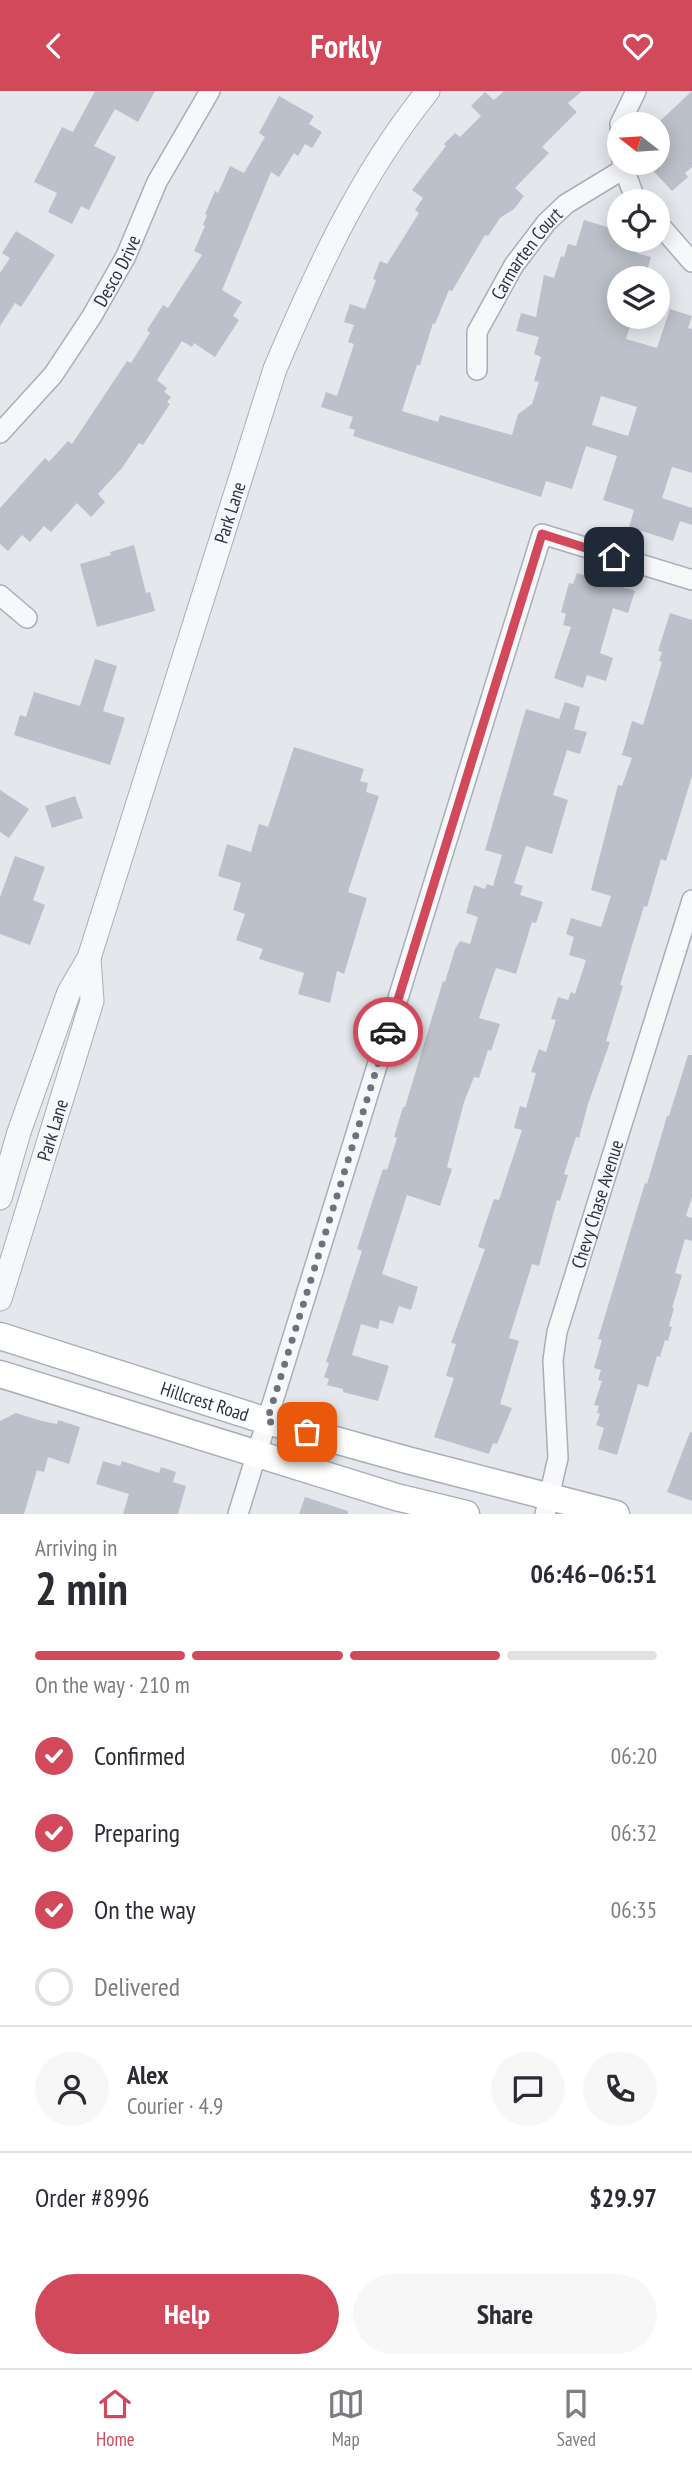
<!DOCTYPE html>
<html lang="en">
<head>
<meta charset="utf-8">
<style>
  :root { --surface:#fff; --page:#f7f7f7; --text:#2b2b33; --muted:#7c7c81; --line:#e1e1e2; --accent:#d1495b }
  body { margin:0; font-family:"PT Sans Narrow",sans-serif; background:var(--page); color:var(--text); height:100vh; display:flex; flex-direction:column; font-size:26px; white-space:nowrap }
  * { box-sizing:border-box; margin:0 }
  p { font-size:23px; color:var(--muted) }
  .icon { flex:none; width:38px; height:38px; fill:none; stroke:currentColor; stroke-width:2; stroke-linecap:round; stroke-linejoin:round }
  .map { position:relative; height:1423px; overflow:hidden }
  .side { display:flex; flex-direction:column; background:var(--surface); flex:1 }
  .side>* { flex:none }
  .needle { width:46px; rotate:287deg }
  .tools { position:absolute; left:607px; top:21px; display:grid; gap:14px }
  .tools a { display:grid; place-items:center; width:63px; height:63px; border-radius:50%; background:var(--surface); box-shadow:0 4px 18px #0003; font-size:35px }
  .pin { position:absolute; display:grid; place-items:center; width:60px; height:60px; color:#fff; margin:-30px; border-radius:14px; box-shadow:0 4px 10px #0006 }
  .courier { position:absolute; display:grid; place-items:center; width:70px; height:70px; margin:-35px; border:5px solid #d1495b; border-radius:50%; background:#fff; color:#222; box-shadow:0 2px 9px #0007 }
  .head em { font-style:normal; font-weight:600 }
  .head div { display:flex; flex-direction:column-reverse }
  .head { display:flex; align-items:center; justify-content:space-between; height:119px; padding:0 35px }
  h1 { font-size:46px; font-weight:600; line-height:52px }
  .bar { display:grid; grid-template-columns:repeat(4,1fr); gap:10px 7px; align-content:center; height:84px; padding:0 35px }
  .bar i { height:9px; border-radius:5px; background:var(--line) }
  .bar .selected { background:var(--accent) }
  .bar p { grid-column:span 4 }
  .line { display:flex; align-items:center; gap:18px; padding:0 35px; border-top:2px solid var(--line) }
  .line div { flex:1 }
  .round { display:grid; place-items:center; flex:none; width:74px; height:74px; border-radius:37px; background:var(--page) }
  ol { padding:0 35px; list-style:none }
  li { display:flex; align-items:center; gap:21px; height:77px }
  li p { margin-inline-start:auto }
  li .icon { padding:7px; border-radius:50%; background:var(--accent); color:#fff; stroke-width:4 }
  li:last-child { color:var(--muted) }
  li i { width:38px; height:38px; border:4px solid var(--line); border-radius:50% }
  .action { display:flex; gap:14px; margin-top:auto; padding:14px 35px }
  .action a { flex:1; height:80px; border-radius:42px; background:var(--accent); color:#fff; font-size:28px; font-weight:600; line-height:80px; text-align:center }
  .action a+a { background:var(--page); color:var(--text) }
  header { display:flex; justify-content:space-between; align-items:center; height:91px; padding:0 35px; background:var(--accent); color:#fff; font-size:32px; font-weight:600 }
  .tab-bar { display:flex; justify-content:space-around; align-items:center; height:98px; border-top:2px solid var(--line); background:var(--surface); font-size:19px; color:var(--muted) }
  .tab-bar a { display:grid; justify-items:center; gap:4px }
  .tab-bar .selected { color:var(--accent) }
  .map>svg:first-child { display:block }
  .building { fill:#bbc0ca; fill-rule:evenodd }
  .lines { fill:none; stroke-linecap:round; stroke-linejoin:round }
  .minor-casing { stroke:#a9aeb7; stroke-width:22 }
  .tertiary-casing { stroke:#a9aeb7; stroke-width:25 }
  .secondary-casing { stroke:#a9aeb7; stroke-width:29 }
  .minor { stroke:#f7f8fa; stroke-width:19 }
  .tertiary { stroke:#f7f8fa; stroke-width:23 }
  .secondary { stroke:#fff; stroke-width:26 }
  .done { stroke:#6c737f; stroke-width:7; stroke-dasharray:0 12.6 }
  .route { stroke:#d1495b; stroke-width:9 }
  .labels { text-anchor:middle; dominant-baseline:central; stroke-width:7; stroke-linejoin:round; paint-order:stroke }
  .street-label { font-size:19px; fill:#2b3445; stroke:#f4f6f9 }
</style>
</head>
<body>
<header><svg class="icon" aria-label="back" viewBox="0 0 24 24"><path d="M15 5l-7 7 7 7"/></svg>Forkly<svg class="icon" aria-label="heart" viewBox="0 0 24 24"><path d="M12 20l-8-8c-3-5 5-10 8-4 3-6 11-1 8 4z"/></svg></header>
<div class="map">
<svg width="692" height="1423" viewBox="0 0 692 1423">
  <rect width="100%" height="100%" fill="#e4e7ec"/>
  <g class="building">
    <polygon points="95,0 155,0 138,31 115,18 94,55 116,66 89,119 81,115 72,133 48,121 57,102 34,91 62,36 73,41"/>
    <path d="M504,0H582L568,12L577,21L542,56L549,62L515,97L524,105L514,118L500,127L488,145L485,144L452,200L449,199L435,233L433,232L420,274H417L402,320L438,331L440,324L512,344L518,323L532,313L539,291L534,290L541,266L534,263L539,246L516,240L521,222L536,226L544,184L554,187L561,165L564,166L568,153L576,155L584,129L620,140V149L639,152L636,162L651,166L645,187H620V226H633L626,248L657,257L670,218L692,225L688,237L692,238V382L672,376L662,407L692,417V434L680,430L673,450L629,436L634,419L603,409L617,365L586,355L572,398L546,390L541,406L353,345L355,339L349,337L353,326L321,316L326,301L337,305L354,253L348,251L354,234L344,231L350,213L365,218L376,189L373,188L380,170L387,173L419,122L415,119L423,107L412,99L446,55L444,53L455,42L460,46L481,25L471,15L485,1L494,9ZM601,305L637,316L628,345L592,334Z"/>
    <polygon points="692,0 692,76 685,82 688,86 672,100 646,72 658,72 658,32"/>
    <polygon points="279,5 314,25 309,33 322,41 312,57 305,53 298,65 294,62 279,86 271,81 222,199 242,211 233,225 239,229 215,266 194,252 192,256 182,250 157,289 167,297 164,301 171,306 167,311 170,313 143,354 139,352 122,377 98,403 105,411 91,426 77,412 51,441 44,435 30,451 22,444 8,460 0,453 0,417 45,367 49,371 68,350 72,353 127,270 131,272 150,242 147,239 163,214 168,217 202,164 194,160 205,135 203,134 207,124 205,123 215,100 218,102 230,75 244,82 265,46 259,42"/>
    <polygon points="16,140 55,164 21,216 15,212 0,235 0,182 10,167 2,162"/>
    <polygon points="134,454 146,502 150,501 155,520 97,536 80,473 111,464 110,461"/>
    <polygon points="577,482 635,500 628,522 613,517 600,562 613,567 606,590 587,584 583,597 554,587 571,536 563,534 566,523 561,521 569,492 573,493"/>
    <polygon points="670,522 692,529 692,685 666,770 661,768 647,816 644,815 620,894 623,895 606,950 610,951 588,1013 579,1047 576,1046 564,1083 568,1084 560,1110 557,1109 539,1175 532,1173 509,1247 519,1250 500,1313 512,1317 497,1353 493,1352 489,1363 434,1346 454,1287 446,1285 456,1253 451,1252 485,1158 478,1156 485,1134 494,1108 499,1109 522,1039 514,1037 520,1015 526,1017 536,982 531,981 539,958 546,961 556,929 551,928 558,906 568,909 571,901 575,903 586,869 569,864 574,846 566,843 571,827 601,836 611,805 591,799 618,694 622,695 632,667 622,664 632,630 643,634 662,571 659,570 662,561 658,560"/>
    <polygon points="95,568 117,575 103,620 125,627 110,674 14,644 20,624 26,626 34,601 80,615"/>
    <polygon points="565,611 580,616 574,638 587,641 580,663 567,659 553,704 568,709 552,763 526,755 514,792 523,795 520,804 543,811 536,832 532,831 516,883 496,877 490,894 479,927 500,933 491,960 488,959 479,987 474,986 464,1011 447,1076 452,1078 440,1115 407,1104 382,1183 418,1196 411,1219 399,1215 393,1233 380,1229 378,1238 361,1233 352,1264 389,1275 378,1310 343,1301 343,1298 327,1294 329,1288 324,1286 329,1272 326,1271 362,1160 357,1158 375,1102 383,1078 387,1079 397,1047 394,1046 403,1016 405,1016 443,890 445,891 455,858 460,850 470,853 478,826 466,822 474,794 485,798 487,793 493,795 502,764 485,759 526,618 559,628"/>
    <polygon points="294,656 364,678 360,690 368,692 366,701 379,705 348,801 367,807 344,883 337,880 330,912 298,903 304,882 259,868 263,858 236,849 245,823 233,819 241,792 218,785 227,753 251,761 259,733 268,736"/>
    <polygon points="0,699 29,718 9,747 0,741"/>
    <polygon points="75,705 83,727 52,737 45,715"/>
    <polygon points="15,765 45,776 33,809 45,814 30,854 0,843 0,806"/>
    <polygon points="688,964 692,964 692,1106 686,1125 692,1127 692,1150 685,1148 675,1182 682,1184 672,1217 674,1217 669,1235 672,1236 668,1250 665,1249 660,1266 657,1265 648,1296 638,1293 617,1364 598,1358 604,1337 596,1334 600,1323 597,1322 599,1315 594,1314 602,1290 598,1289 601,1279 594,1277 602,1249 598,1248 645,1092 647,1093 667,1025 669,1025"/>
    <polygon points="16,1322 42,1330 57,1333 58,1329 80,1336 69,1373 48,1366 44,1381 37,1379 24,1423 0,1423 0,1330"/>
    <polygon points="690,1341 692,1342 692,1410 667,1401"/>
    <polygon points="103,1370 120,1375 122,1370 159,1382 161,1376 176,1381 173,1391 186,1395 178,1423 123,1423 129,1403 96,1393"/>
    <polygon points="305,1406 348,1420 348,1423 299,1423"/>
  </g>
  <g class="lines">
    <g class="minor-casing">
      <g id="minor">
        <polyline points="620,33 636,0"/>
        <polyline points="620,40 620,57"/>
        <polyline points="622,72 634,105 639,110"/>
        <polyline points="658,132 692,171"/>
        <path id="s1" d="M477,279V241L514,174L546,132L566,113L622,79"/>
        <path id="s2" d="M0,342L53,284L92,225L126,165L157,91L210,0"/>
        <polyline points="0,504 27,527"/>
        <polyline points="238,1423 542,443 692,489"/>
        <path id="s3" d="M545,1423L558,1367L553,1269L557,1241L692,809"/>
      </g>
    </g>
    <g class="tertiary-casing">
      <g id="tertiary">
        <path id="s4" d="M0,1107L19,1041L69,901L89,867L275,278C317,179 360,84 428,0"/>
        <path id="s5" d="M0,1208L92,910L89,867"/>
      </g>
    </g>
    <g class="secondary-casing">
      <g id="secondary">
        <path id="s6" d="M0,1245L267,1330L407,1369L616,1423"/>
        <polyline points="0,1283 396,1406 466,1423"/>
      </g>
    </g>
    <use href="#minor" class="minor"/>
    <use href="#tertiary" class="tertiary"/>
    <use href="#secondary" class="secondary"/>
  </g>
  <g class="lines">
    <polyline class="done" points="307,1341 267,1330 388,941"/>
    <polyline class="route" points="388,941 542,443 614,466"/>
  </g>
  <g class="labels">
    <g class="street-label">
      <text stroke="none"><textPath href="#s1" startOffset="131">Carmarten Court</textPath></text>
      <text stroke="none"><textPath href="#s2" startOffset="201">Desco Drive</textPath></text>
      <text stroke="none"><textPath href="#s4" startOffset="724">Park Lane</textPath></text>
      <text stroke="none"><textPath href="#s5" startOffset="177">Park Lane</textPath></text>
      <text stroke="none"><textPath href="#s3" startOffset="318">Chevy Chase Avenue</textPath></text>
      <text stroke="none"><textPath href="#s6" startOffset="215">Hillcrest Road</textPath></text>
    </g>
  </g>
</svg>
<div class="tools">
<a><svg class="needle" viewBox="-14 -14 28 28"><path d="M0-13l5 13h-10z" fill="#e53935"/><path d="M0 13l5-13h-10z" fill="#7c7c81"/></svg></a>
<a><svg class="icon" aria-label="locate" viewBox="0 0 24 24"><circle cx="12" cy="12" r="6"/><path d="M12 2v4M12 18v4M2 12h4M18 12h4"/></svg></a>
<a><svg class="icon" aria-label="layers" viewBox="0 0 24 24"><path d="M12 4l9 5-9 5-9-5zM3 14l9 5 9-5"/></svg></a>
</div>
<div class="pin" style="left:307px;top:1341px;background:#ea580c"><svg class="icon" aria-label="bag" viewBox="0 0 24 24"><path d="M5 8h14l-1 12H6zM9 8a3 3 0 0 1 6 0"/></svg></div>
<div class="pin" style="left:614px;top:466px;background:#1f2937"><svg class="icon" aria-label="home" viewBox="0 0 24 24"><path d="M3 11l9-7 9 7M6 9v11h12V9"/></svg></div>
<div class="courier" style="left:388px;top:941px"><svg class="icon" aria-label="car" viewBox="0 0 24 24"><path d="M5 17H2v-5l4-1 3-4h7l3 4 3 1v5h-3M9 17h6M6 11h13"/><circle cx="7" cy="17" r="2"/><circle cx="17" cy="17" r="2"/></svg></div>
</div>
<section class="side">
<div class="head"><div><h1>2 min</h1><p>Arriving in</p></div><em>06:46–06:51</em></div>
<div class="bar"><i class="selected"></i><i class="selected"></i><i class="selected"></i><i></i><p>On the way · 210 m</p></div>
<ol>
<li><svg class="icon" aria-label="check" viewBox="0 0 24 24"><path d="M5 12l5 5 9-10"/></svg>Confirmed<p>06:20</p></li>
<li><svg class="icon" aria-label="check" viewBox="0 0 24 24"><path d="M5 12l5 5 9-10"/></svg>Preparing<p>06:32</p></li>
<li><svg class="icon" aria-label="check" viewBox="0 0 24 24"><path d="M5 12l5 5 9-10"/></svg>On the way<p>06:35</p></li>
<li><i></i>Delivered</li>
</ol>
<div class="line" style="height:126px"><a class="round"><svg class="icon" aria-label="person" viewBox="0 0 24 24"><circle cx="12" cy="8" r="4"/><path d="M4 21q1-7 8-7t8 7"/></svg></a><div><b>Alex</b><p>Courier · 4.9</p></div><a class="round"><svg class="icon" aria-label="chat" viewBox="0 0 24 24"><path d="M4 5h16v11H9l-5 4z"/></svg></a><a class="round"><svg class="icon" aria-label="phone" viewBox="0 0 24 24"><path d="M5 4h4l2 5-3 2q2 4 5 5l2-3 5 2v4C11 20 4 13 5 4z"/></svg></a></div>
<div class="line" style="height:91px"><div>Order #8996</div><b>$29.97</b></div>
<div class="action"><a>Help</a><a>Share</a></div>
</section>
<nav class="tab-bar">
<a class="selected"><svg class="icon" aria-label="home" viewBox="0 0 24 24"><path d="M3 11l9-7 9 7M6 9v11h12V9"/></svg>Home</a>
<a><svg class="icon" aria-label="map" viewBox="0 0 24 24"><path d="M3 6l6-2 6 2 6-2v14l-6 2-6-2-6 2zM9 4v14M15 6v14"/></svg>Map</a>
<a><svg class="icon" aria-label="saved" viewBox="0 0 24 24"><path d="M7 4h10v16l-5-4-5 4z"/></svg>Saved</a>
</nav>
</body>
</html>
